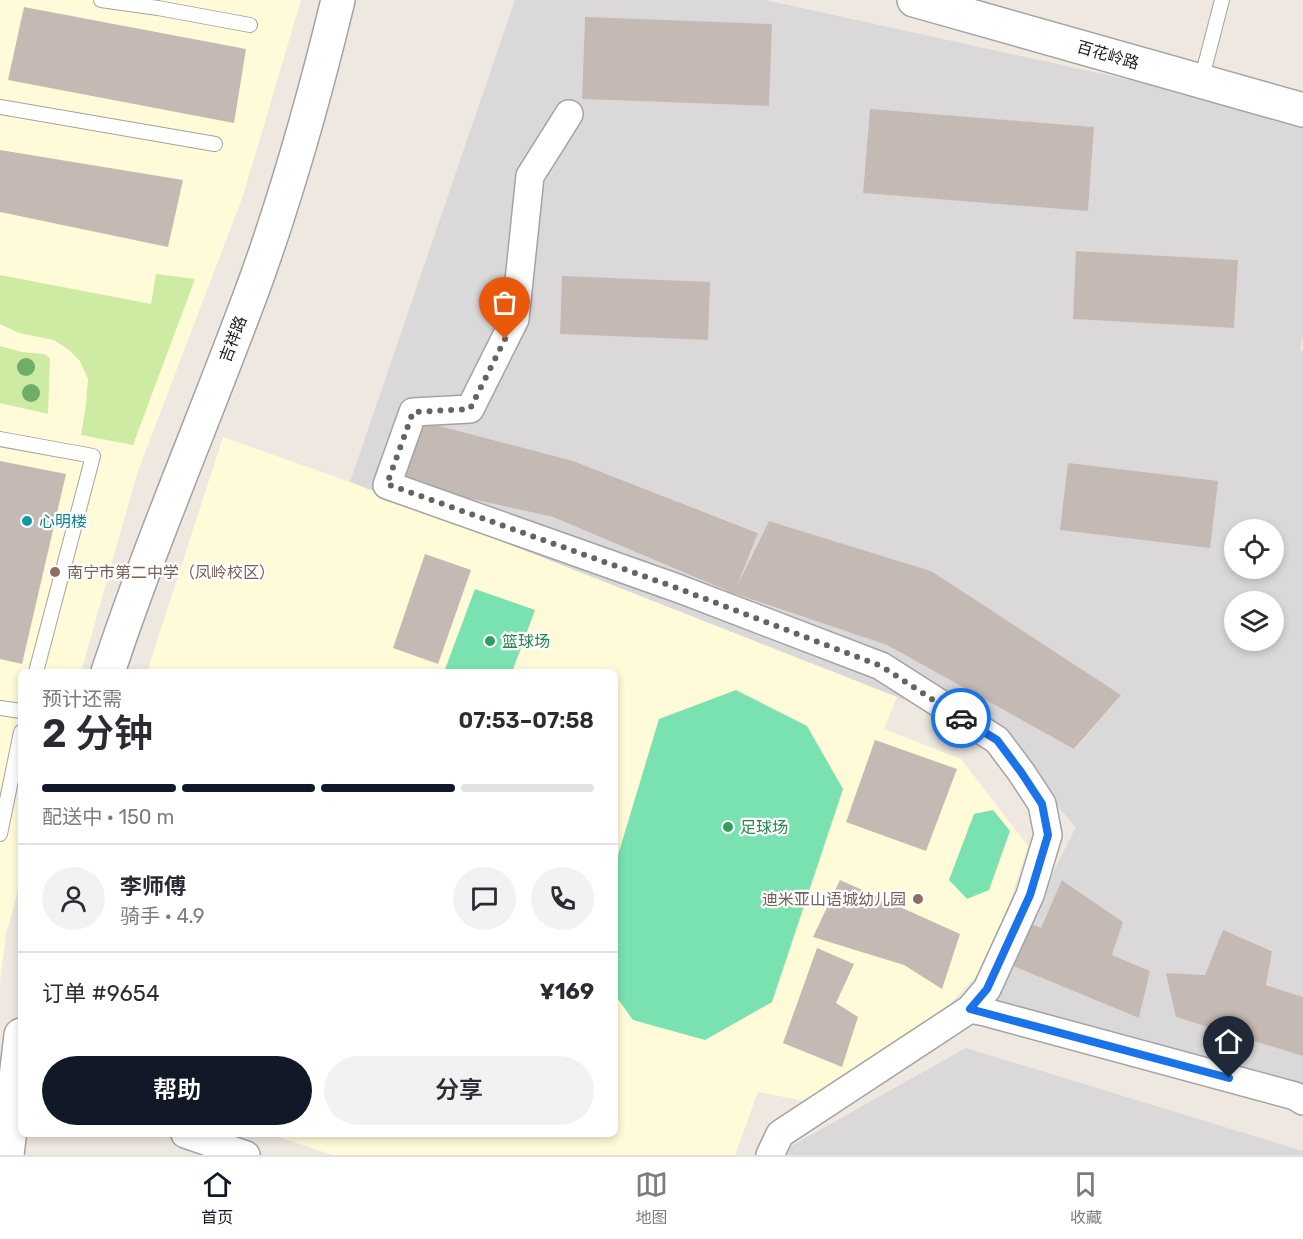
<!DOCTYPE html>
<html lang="zh">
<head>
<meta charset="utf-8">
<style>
  :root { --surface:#fff; --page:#f2f2f3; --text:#2b2b33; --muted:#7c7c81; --line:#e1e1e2; --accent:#111827 }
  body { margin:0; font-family:Rubik,"Noto Sans SC",sans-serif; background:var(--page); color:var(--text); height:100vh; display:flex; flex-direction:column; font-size:22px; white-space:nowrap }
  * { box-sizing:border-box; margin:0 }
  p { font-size:20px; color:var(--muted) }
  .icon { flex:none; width:33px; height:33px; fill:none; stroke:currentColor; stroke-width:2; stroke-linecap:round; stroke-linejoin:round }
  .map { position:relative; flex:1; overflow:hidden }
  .drawer { position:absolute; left:18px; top:669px; width:600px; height:468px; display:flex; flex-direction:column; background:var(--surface); border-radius:9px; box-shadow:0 3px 9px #0003 }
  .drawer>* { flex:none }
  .fabs { position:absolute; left:1224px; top:519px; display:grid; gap:12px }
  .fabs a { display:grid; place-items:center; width:60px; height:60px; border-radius:50%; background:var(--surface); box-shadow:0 3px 9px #0003; font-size:30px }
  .pin { position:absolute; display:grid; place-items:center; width:51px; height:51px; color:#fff; margin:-62px -26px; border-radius:50% 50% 50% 0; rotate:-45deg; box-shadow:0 0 6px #0007 }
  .pin .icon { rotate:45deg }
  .courier { position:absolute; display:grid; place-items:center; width:60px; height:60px; margin:-30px; border:4px solid #1a73e8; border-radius:50%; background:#fff; color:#222; box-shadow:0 2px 8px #0007 }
  .headline em { font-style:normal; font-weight:600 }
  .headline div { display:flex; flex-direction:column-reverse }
  .headline { display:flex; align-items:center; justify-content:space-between; height:102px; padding:0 24px }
  h1 { font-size:39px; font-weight:600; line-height:45px }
  .bar { display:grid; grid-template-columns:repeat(4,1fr); gap:9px 6px; align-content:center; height:72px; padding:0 24px }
  .bar i { height:8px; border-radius:4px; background:var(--line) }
  .bar .on { background:var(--accent) }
  .bar p { grid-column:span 4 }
  .line { display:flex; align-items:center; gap:15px; padding:0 24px; border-top:2px solid var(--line) }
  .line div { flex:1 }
  .round { display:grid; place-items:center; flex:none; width:63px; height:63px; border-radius:32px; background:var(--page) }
  .primary-button { display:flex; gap:12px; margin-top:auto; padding:12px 24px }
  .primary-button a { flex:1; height:69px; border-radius:36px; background:var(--accent); color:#fff; font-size:24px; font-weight:600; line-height:69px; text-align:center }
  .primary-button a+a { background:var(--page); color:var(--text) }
  .tabs { display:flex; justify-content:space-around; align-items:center; height:84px; border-top:2px solid var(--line); background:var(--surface); font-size:16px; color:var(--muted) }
  .tabs a { display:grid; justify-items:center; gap:3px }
  .tabs .on { color:var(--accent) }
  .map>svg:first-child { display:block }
  .residential { fill:#dad8d8; fill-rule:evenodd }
  .education { fill:#fffbd8 }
  .grass { fill:#cdeba3 }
  .pitch { fill:#7ae1b0 }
  .building { fill:#c5b9b4 }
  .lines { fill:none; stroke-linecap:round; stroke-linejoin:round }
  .service-casing { stroke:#a3a3a3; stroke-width:16 }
  .minor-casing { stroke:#a3a3a3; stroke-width:30 }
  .tertiary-casing { stroke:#a3a3a3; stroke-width:36 }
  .service { stroke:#fff; stroke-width:14 }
  .minor { stroke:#fff; stroke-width:27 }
  .tertiary { stroke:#fff; stroke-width:33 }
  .tree { fill:#6fad68 }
  .done { stroke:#666361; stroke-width:6; stroke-dasharray:0 10.8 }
  .route { stroke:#1a73e8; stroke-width:8 }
  .culture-dot { fill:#0f9aa8; stroke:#fff; stroke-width:2 }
  .education-dot { fill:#8d6e63; stroke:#fff; stroke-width:2 }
  .leisure-dot { fill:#2e9e5b; stroke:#fff; stroke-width:2 }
  .labels { text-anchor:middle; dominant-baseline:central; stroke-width:4.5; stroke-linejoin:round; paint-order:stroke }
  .street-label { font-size:16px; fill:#1c1c1c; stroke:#fff }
  .culture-label { font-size:16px; fill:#0d838f; stroke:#fff; text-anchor:start }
  .education-label { font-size:16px; fill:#785e54; stroke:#fff; text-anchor:start }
  .leisure-label { font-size:16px; fill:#27864d; stroke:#fff; text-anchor:start }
</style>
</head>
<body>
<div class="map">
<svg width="1303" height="1155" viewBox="0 0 1303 1155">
  <rect width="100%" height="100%" fill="#eee8e0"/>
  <g class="residential">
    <path d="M515,0H765L1303,118V334L1300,350L1303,351V997L1266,985L1272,950L1224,931L1205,975L1167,973L1303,1056V1101L985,1012L1007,964L1076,827L996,738L897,697L350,482ZM585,18L771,24L769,106L582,99ZM870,110L1094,127L1088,210L863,193ZM1077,251L1237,260L1234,328L1073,319ZM562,276L708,340L560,334ZM573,461L757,532L734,593L553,517L395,482ZM769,521L931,571L1120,696L1075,749L887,645L734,593ZM1234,530H1274V568H1234ZM1234,602H1274V640H1234ZM1063,880L1123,922L1112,955L1150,971L1139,1018L1008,964L1041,928Z"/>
    <polygon points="966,1048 1303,1151 1303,1155 775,1155"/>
  </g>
  <g class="education">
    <polygon points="0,0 301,0 243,196 138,471 81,672 21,672 21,881 6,934 0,982"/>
    <polygon points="223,437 350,482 897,697 884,729 961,759 1028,846 991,960 932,1023 810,1102 758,1092 735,1155 332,1155 270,1134 615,1134 615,672 147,672"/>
  </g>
  <g class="grass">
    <polygon points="156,274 195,279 133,445 81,435 86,405 88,379 80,361 69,350 54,340 19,333 0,324 0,275 151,304"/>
    <polygon points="0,346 22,352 44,354 50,358 48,414 0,403"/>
  </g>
  <g class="pitch">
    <polygon points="475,589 535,610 512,672 444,672"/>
    <polygon points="736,690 807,726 843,789 772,1002 705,1040 633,1020 615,995 615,865 659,719"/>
    <polygon points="993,810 1010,831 989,890 967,899 949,880 974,814"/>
  </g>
  <g class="building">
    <polygon points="24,7 246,49 234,123 8,80"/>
    <polygon points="585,17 772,24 769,106 582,99"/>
    <polygon points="870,109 1094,127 1088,211 863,193"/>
    <polygon points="0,150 183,180 168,247 0,212"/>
    <polygon points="1076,251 1238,260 1234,328 1073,319"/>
    <polygon points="562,276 710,282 708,340 560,334"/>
    <polygon points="416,420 573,461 758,533 736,588 769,521 931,571 1121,695 1074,749 887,645 733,593 553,517 395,482"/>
    <polygon points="0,461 66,474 22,664 0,659"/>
    <polygon points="1068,463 1218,481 1210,548 1060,530"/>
    <polygon points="425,554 471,570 438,664 393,648"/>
    <polygon points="875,740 957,769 926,851 846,822"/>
    <polygon points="840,880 960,934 942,989 904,965 813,937"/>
    <polygon points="1062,880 1123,922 1112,955 1150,971 1139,1018 1008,964 1029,923 1041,928"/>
    <polygon points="1223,930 1272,951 1266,985 1303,997 1303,1056 1176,1017 1166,973 1205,975"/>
    <polygon points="817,948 854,964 836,1003 858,1017 842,1067 783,1043"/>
  </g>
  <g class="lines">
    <g class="service-casing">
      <g id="service">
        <polyline points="101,0 158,8 250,25"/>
        <polyline points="1201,81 1222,0"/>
        <polyline points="0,107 215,144"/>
        <polyline points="0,439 93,456 36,672"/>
        <polyline points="0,708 21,711"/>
        <polyline points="0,834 21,732"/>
      </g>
    </g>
    <g class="minor-casing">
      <g id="minor">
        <polyline points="569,114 530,176 515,319 470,409 413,412 387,485 677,588 881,666 997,740 1021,772 1042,804 1048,835 1030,895 987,989 970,1009 780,1134 770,1155"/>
        <polyline points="970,1009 985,1012 1295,1096 1303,1101"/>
        <polyline points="185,1134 246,1155"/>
      </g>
    </g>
    <g class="tertiary-casing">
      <g id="tertiary">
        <polyline points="914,0 1303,110"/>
        <path d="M108,672C152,539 208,411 256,280C289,188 315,95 338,0"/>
        <polyline points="7,1155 21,1035"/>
      </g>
    </g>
    <use href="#service" class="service"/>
    <use href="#minor" class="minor"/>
    <use href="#tertiary" class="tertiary"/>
  </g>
  <g class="tree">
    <circle cx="26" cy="367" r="9"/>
    <circle cx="31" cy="393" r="9"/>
  </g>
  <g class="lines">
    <polyline class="done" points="505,339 470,409 413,412 387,484 677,588 881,666 961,718"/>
    <polyline class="route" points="961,718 997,740 1021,772 1042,804 1048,835 1030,895 987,989 970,1009 1229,1078"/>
  </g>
  <circle class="culture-dot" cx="27" cy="521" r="6"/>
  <g class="education-dot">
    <circle cx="55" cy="572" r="6"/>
    <circle cx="918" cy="899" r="6"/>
  </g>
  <g class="leisure-dot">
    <circle cx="490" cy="641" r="6"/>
    <circle cx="728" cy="827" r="6"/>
  </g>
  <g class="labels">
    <g class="street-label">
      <text transform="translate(1108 55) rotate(16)">百花岭路</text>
      <text transform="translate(233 339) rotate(-69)">吉祥路</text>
    </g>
    <g class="culture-label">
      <text x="39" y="521">心明楼</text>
    </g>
    <g class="education-label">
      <text x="67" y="572">南宁市第二中学（凤岭校区）</text>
      <text x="906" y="899" text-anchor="end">迪米亚山语城幼儿园</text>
    </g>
    <g class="leisure-label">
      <text x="502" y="641">篮球场</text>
      <text x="740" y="827">足球场</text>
    </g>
  </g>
</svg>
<div class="fabs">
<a><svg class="icon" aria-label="locate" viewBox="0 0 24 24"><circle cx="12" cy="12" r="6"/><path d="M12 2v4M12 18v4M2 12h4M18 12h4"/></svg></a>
<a><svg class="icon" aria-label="layers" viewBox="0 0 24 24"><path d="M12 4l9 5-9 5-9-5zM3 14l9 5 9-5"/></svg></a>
</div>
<div class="pin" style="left:505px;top:339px;background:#ea580c"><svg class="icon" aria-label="bag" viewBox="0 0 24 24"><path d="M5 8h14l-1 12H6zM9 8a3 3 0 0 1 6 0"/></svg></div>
<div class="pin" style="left:1229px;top:1078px;background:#1f2937"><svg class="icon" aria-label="home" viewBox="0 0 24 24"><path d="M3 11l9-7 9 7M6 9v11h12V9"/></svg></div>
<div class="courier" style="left:961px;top:718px"><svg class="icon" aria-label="car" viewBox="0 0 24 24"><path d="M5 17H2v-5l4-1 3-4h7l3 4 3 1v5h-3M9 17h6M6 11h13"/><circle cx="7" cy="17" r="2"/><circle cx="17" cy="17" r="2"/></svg></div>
<section class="drawer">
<div class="headline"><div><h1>2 分钟</h1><p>预计还需</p></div><em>07:53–07:58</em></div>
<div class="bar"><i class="on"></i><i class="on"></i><i class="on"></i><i></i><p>配送中 · 150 m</p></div>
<div class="line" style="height:108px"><a class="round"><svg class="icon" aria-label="person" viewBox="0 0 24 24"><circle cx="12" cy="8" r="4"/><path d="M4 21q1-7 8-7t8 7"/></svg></a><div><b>李师傅</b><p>骑手 · 4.9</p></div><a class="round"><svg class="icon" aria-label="chat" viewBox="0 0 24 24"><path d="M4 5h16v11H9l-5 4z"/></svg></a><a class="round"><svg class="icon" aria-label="phone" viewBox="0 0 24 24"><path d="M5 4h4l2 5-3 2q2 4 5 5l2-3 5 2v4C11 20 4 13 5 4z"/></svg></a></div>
<div class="line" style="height:78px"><div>订单 #9654</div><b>¥169</b></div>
<div class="primary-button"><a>帮助</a><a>分享</a></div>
</section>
</div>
<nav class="tabs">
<a class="on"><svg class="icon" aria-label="home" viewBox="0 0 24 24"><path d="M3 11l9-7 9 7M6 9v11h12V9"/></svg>首页</a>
<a><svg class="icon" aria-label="map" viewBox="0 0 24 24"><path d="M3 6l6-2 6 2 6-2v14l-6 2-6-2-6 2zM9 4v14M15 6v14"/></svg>地图</a>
<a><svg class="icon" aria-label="saved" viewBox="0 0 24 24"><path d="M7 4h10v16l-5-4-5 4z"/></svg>收藏</a>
</nav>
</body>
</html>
